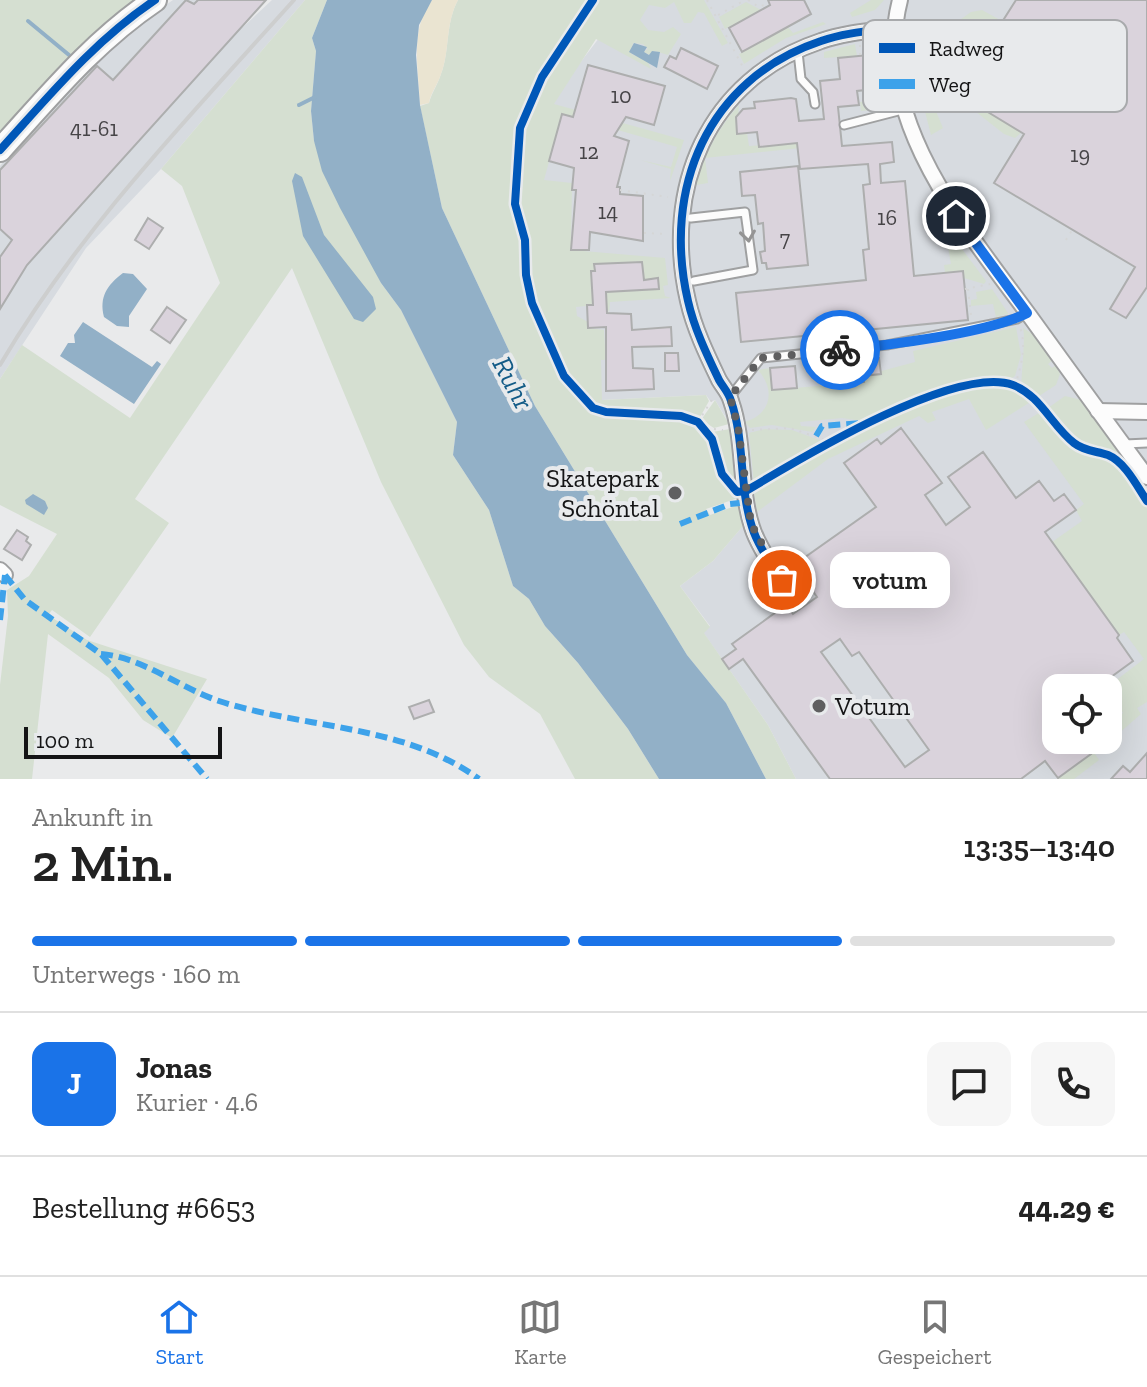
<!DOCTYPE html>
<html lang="de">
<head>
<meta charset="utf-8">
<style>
  :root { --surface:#fff; --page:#f6f6f6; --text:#222; --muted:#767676; --line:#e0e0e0; --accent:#1a73e8 }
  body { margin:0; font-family:"Zilla Slab",serif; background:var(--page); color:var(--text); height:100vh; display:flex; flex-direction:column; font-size:30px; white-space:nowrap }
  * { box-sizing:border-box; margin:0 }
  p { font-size:26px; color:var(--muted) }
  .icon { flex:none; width:44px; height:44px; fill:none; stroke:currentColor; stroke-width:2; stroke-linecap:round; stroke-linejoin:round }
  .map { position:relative; height:779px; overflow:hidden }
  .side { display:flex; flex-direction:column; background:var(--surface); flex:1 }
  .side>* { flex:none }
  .tools { position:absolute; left:1042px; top:674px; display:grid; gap:16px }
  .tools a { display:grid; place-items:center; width:80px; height:80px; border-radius:16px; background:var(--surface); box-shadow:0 8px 32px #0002; font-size:40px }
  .scale { position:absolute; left:24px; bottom:20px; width:198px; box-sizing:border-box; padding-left:8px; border:4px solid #141415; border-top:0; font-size:22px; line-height:28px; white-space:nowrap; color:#141415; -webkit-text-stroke:6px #e8eaec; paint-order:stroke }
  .pin { position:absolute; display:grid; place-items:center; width:68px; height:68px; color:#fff; margin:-34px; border:4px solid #fff; border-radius:50%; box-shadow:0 2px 8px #0007 }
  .courier { position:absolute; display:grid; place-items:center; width:80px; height:80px; margin:-40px; border:6px solid #1a73e8; border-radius:50%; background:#fff; color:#222; box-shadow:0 2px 10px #0007 }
  .bubble { position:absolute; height:56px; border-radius:16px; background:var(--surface); box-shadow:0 8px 32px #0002; font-size:26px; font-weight:600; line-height:56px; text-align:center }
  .head em { font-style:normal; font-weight:600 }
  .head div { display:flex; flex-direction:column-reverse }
  .head { display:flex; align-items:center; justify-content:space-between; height:136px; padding:0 32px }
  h1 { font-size:52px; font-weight:600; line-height:60px }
  .bar { display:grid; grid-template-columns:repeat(4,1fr); gap:12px 8px; align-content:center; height:96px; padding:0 32px }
  .bar i { height:10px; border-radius:6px; background:var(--line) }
  .bar .active { background:var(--accent) }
  .bar p { grid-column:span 4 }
  .line { display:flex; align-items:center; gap:20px; padding:0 32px; border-top:2px solid var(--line) }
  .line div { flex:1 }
  .round { display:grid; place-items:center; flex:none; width:84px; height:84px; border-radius:16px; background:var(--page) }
  .menu { display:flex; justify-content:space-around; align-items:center; height:112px; border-top:2px solid var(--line); background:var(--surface); font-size:22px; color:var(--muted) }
  .menu a { display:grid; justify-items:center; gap:4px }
  .menu .active { color:var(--accent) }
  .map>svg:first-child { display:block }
  .built { fill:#d7dbe0; fill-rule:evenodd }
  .green { fill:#d5dfd1 }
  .sand { fill:#eae4d1 }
  .water { fill:#92b0c7 }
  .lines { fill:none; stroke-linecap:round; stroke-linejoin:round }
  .stream { stroke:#92b0c7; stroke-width:4 }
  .building { fill:#dad3dc; stroke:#adaeae; stroke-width:2; fill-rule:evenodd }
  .lane-casing { stroke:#9fa0a1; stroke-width:11 }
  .street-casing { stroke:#9fa0a1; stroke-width:18 }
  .primary-casing { stroke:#9fa0a1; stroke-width:26 }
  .path { stroke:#d5d6d6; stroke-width:2; stroke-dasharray:2 6; stroke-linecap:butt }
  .lane { stroke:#fcfcfc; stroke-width:7 }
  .street { stroke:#fcfcfc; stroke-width:14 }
  .primary { stroke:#fcfcfc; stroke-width:22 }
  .rail { stroke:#cdcece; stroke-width:4 }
  .quiet { stroke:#3da2ea; stroke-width:6; stroke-dasharray:12 6; stroke-linecap:butt }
  .cycleway-casing { stroke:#e8eaec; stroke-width:13 }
  .cycleway { stroke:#0057b8; stroke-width:8 }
  .oneway { stroke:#949494 }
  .done { stroke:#5f5f60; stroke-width:8; stroke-dasharray:0 14.4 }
  .route { stroke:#1a73e8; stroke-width:10 }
  .poi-dot { fill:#5f5f60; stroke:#e8eaec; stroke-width:3 }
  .labels { text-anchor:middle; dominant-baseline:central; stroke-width:8; stroke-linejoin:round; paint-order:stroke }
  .number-label { font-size:22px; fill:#464447 }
  .poi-label { font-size:26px; fill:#141415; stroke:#e8eaec; text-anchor:end }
  .water-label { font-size:28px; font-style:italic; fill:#135b87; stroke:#e8eaec }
  .key { fill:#e8eaec; stroke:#a8aaac; stroke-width:2 }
  .key-label { font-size:22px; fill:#141415 }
</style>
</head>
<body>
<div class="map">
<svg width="1147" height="779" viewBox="0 0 1147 779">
  <rect width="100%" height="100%" fill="#e9eaeb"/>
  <g class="built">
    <polygon points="173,0 266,0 242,28 272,0 305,0 161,169 86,248 0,379 0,166 47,107 126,33"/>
    <path d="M628,0H1147V779H796L768,725L703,632L710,626L680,586L713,561L743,526L738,500L736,446L726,418L715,400L711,402L706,395L602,400L537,213L553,105L567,80ZM1056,688H1108V740H1056Z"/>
  </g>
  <g class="green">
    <polygon points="0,0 146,0 0,147"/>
    <polygon points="305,0 327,0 312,38 316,51 311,111 314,141 381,283 401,310 457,422 453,455 489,510 513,586 529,599 545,626 578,663 628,729 659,779 575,779 540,714 489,677 464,645 381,482 292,268 135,499 169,523 90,637 52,610 48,615 87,640 207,679 172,738 143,720 109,678 48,634 32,779 0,779 0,685 8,616 7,590 29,576 57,534 0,505 0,379 22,345 130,418 220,283 182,186 161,169"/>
    <path d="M458,0H704L728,43L722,46L704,13L698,12L691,23H684L674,2L665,8L649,5L640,20L648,30L664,32L673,27L681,34L668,55L655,51L650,55L643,52L648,49L643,44L633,43L631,54L647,60L651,69L596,39L554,104L684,140L670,181L671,169L640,160L671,167L677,147L562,114L544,180L572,183L571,250L665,258L668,285L663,286L665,296L671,298L610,302L609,313L606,304L576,307L577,316L588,322V328L604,330L605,346H615L618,359L601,360L602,400L706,395L709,401L699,419L678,411L596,406L563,367L539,308L529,278L528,232L518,200L521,144L532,108L578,25L574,21L538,76L525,104L512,155L511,200L522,236L524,286L554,364L580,402L596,414C626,418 661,411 690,422C721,434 708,482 738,498L706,509L710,515L738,505L743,526L713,561L680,586L710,627L704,633L768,725L796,779H766L726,703L687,655L535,406L442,208L420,106L429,103C432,92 438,84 441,74C450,50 445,24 458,0Z"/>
    <polygon points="871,0 884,0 875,10 852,17 850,13"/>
    <polygon points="746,2 761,10 725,29 719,17"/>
    <polygon points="982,10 1002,21 990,41 1008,51 1006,54 957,22 971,12"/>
    <polygon points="823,22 826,24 786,38 744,64 739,54 788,27 793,33"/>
    <polygon points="863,43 877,47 883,54 890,108 861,111 860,102 872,100 871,90 877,81 873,63 870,62 869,55 864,55"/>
    <polygon points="855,44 857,56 824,58 824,52"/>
    <polygon points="915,73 920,73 943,128 931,135"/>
    <polygon points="965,95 1022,132 1015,138 1004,134 961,100"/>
    <path d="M739,105L737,133H747L749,146L795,143L792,117L801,148L705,158L708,183L696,185C704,155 718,128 739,105Z"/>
    <polygon points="944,225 986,281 984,284 964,278 963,271 945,273 944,265 951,264"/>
    <polygon points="992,289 1008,313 1008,314 996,317 993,304 971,306 971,300 977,299 976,292"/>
    <path d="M1016,327L1021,355L1015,376L1009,380H975L946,388L863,421L842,418L800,422L801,426L816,427L812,432L772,425L750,428L745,422C771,414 776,390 758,370L770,368L772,390L863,382V376L915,362L913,351Z"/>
    <path d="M1023,328L1036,336L1053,360L1048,364L1052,368L1056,365L1060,374L1056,385L1039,396C1035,393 1026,390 1022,386C1020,384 1026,339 1023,328Z"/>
    <path d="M993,385L1014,390L1032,401L986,430L969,399L932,412L936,420L928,423L919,416L828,459L757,512L754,494C825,444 906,399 993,385Z"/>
    <path d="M1065,396L1082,400L1128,464C1121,462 1116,454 1107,451C1079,441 1063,438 1048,408Z"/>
    <polygon points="715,400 729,424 714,428 701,420"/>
    <polygon points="1042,411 1074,447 1114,462 1147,507 1147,702 1137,708 1141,714 1095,754 1099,760 1074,779 1057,779 1103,740 1108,740 1115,730 1110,723 1123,713 1102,683 1111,677 1115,681 1144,659 1124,632 1119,635 1052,542 1082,521 1076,510 1084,504 1024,422"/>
    <polygon points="730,429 736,446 737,487 729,482 712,432"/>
    <polygon points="765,429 792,430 822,441 754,485 749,433"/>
  </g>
  <path class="sand" d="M432,0H458C445,24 450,50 441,74C438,84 431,92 429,103L420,105C419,70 409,30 432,0Z"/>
  <g class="water">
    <polygon points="327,0 432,0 419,25 416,55 420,105 442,208 535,406 687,655 726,703 766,779 659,779 628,729 578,663 545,626 529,599 513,586 489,510 453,455 457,422 401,310 381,283 340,208 322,171 314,141 311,111 316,51 312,38"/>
    <polygon points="634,43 647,47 644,52 649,55 652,51 660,52 657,68 629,52"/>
    <polygon points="295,173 302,177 324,235 373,297 376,309 363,322 354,319 303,236 292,181"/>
    <path d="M123,273L133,274L147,289L129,316V327L117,326L104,317C99,297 107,285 123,273Z"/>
    <polygon points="83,322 152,367 157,361 161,364 134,404 60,356 68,343 75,343 74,335"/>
    <polygon points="33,494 45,501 48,508 44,515 26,504 25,500"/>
  </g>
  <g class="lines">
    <g class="stream">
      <polyline points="28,21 69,55"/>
      <polyline points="299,105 315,97"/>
    </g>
  </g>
  <g class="building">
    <polygon points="186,0 194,4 198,0 266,0 27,265 0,309 0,257 12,240 0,229 0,170 97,66 113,80"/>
    <polygon points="768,0 804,0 811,14 742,52 729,28 770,5"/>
    <polygon points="1016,0 1147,0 1147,287 1126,318 1110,309 1135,267 994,183 1024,134 973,103 969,99 971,96 955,86 967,67 988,80 1008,51 990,41"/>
    <polygon points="681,48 718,66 707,89 664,67 670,56 676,59"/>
    <polygon points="869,55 876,70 875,89 857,91 859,105 838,107 842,146 892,142 894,162 880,164 881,183 905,181 914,276 963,271 968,320 741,342 736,293 866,280 863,250 869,249 863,185 870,184 868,164 800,169 797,143 759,147 757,132 737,134 736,117 743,109 755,108 754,102 791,98 796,99 799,121 824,119 820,81 840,79 838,58"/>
    <polygon points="588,65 665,86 654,125 626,117 614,136 629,141 617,187 620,187 620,194 643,196 643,241 590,232 589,250 571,250 576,190 572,190 574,168 549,161 562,114 573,117"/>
    <polygon points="798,166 808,265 767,269 766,263 762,263 760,252 765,251 763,223 758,224 755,195 742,196 740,172"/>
    <polygon points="148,218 163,228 149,249 135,240"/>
    <polygon points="642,262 644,280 658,278 659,289 606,292 607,313 631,314 632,330 671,327 672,346 632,347 633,368 653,369 654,389 606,391 606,327 588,328 587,305 593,305 591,271 595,271 594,264"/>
    <polygon points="167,307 186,320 170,343 151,330"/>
    <polygon points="665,353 678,353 679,371 665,371"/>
    <polygon points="879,358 881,374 863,376 864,382 839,385 837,363"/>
    <polygon points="795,366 797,388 772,390 770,368"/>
    <path d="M901,428L942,483L925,495L946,525L970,507L948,477L983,452L1016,498L1039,481L1054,501L1064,494L1076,510L1045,532L1119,635L1117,638L1133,661L1100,685L1095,677L1079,688H1056V740H1080L1091,754L1058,778L1045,761L1021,779H830L743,659L729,669L722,659L736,649L732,644L786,605L793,614L817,597L794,565L876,507L844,463L877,439L881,444ZM840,639L852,656L859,652L929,750L905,767L821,652Z"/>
    <polygon points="17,530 28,537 26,541 31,545 22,560 4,549"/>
    <polygon points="429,700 434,712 414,719 409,707"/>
    <polygon points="1147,753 1147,779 1111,779 1123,766 1130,772"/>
  </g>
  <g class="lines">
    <g class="lane-casing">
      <g id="lane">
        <polyline points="798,52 801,79 813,92 815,104"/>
        <polyline points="844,125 906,109"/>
        <polyline points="691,218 745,212 753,270 694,281"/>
        <polyline points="730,397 761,358 887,345 1017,319 1027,313"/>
        <polyline points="1125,444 1147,443"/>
      </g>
    </g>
    <g class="street-casing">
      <g id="street">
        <path d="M900,0C870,116 965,228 1029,315C1068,369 1107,423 1147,477"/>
        <polyline points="1098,411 1147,412"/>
        <polyline points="0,570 5,575"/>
        <path d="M782,580C771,563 758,546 752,527C739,487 745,441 731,401C729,393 723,387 719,380C707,355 694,328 688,301C662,189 707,79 821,41C843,33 869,31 893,28"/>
      </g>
    </g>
    <g class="primary-casing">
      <path id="primary" d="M0,150C49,96 94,41 155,0"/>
    </g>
    <g class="path">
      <polyline points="707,0 744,69"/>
      <polyline points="748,0 759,7 769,3"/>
      <polyline points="718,15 745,0"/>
      <polyline points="860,45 860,56"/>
      <polyline points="960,99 965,92"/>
      <polyline points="620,190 668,197"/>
      <polyline points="644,233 667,234"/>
      <polyline points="1066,240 1072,230"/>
      <polyline points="965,289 990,284"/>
      <polyline points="968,289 971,315"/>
      <path d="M1015,386C1021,365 1027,348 1020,327"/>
      <polyline points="698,422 713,398"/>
      <polyline points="706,428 723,430"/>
      <polyline points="752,430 790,428 828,441"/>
    </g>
    <use href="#lane" class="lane"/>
    <use href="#street" class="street"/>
    <use href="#primary" class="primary"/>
    <path class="rail" d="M0,365C80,229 189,117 294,0"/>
    <g class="quiet">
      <polyline points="816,436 822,426 861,423"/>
      <polyline points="680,524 730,504 748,502"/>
      <polyline points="5,575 25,600 101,654 207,779"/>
      <polyline points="0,620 5,575"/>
      <path d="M101,654C142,657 180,688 219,701C305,729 404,724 479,779"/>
    </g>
    <g class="cycleway-casing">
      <g id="cycleway">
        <path d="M593,0L542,77L520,128L515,204L525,240L526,275L532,303L564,376L593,408L606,412L681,416L698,422L712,439L722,474L737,492L746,491C798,460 955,364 1013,385C1040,395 1052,426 1074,443C1084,451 1096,451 1108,455C1125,462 1137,486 1147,501"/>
        <path d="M0,150C49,96 94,41 155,0"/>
        <path d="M782,580C771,563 758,546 752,527C739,487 745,441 731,401C729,393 723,387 719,380C707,355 694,328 688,301C662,189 707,79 821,41C843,33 869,31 893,28"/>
      </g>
    </g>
    <use href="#cycleway" class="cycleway"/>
  </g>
  <defs><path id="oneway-chevron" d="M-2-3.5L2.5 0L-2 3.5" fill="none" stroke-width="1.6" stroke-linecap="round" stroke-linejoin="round" transform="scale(2)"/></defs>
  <use class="oneway" href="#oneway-chevron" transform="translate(748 236) rotate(82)"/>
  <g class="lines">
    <polyline class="done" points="782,580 751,524 738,427 730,397 761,358 840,350"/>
    <path class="route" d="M840,350C888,345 987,334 1027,313L956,216"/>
  </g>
  <g class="poi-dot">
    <circle cx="675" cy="493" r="8"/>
    <circle cx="819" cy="706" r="8"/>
  </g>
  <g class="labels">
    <g class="number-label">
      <text x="621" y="95">10</text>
      <text x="94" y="128">41-61</text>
      <text x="589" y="151">12</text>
      <text x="1080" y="154">19</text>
      <text x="608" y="211">14</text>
      <text x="887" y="217">16</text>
      <text x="785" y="238">7</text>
    </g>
    <g class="poi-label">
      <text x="659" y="478">Skatepark<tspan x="659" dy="30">Schöntal</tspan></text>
      <text x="835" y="706" text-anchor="start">Votum</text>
    </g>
    <g class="water-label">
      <text transform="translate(513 383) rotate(62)">Ruhr</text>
    </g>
  </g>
  <rect x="863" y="20" width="264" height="92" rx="12" class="key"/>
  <rect x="879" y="43" width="36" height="10" fill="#0057b8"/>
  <rect x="879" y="79" width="36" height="10" fill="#3da2ea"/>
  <g class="key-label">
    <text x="929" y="56">Radweg</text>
    <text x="929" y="92">Weg</text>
  </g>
</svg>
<div class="tools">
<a><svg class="icon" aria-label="locate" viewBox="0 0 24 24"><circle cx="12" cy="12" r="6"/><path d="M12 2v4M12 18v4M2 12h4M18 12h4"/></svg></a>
</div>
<div class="scale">100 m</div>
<div class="pin" style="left:782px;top:580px;background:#ea580c"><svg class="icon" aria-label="bag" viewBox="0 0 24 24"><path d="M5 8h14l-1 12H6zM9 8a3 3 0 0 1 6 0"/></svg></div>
<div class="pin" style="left:956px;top:216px;background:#1f2937"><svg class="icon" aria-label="home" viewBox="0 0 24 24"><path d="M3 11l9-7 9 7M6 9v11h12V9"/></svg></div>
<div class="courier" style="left:840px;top:350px"><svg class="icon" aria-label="bike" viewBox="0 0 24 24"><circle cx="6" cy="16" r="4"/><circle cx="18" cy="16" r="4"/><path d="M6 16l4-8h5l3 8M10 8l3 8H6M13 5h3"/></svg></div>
<div class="bubble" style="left:830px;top:552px;width:120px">votum</div>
</div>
<section class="side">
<div class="head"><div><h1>2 Min.</h1><p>Ankunft in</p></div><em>13:35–13:40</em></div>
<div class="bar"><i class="active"></i><i class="active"></i><i class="active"></i><i></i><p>Unterwegs · 160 m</p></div>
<div class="line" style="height:144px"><b class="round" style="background:var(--accent);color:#fff">J</b><div><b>Jonas</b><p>Kurier · 4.6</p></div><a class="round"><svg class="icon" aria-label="chat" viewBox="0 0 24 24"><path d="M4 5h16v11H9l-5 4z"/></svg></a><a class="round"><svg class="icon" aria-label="phone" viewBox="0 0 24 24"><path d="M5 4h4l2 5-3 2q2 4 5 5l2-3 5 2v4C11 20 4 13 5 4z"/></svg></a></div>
<div class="line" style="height:104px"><div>Bestellung #6653</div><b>44.29 €</b></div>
</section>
<nav class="menu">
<a class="active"><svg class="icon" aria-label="home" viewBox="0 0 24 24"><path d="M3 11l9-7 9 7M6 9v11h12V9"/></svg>Start</a>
<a><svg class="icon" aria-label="map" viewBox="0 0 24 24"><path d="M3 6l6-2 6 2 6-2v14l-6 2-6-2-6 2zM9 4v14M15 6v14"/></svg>Karte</a>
<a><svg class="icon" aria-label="saved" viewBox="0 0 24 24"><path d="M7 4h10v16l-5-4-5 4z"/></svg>Gespeichert</a>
</nav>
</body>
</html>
